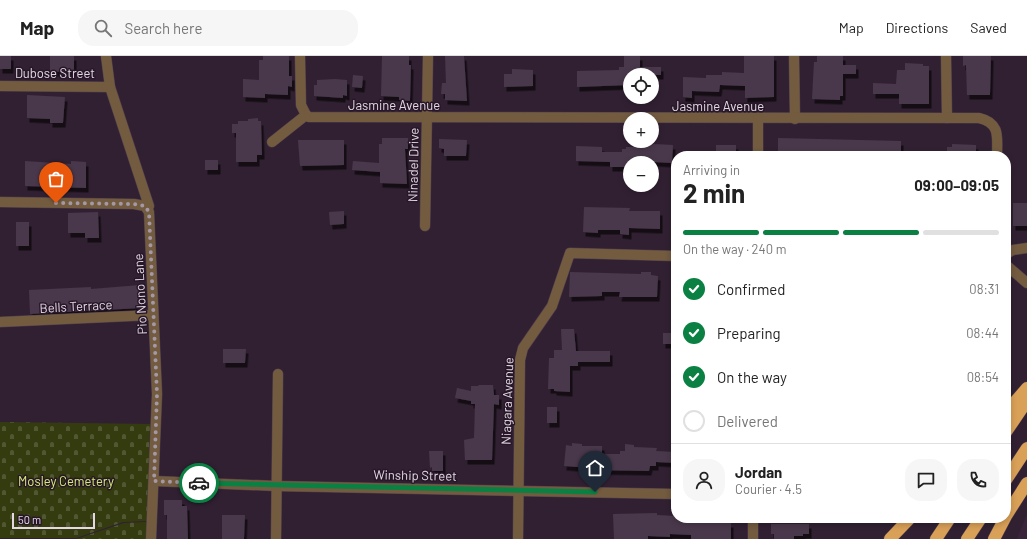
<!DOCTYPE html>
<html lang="en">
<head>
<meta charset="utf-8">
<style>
  :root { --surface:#fff; --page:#f6f6f6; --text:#222; --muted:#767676; --line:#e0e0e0; --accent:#0b8043 }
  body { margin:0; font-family:Barlow,sans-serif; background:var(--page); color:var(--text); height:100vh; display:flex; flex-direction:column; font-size:15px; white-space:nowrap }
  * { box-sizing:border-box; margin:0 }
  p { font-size:13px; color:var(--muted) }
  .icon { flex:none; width:22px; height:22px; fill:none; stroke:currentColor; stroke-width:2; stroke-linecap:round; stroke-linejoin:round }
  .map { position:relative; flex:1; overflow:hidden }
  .panel { position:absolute; left:671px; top:95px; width:340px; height:372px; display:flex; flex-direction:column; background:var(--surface); border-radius:16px; box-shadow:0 2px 6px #0003 }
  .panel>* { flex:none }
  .tools { position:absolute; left:623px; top:12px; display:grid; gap:8px }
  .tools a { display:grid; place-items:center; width:36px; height:36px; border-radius:50%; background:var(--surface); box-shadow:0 2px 6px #0003; font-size:20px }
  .scale { position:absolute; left:12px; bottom:10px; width:83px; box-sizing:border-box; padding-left:4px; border:2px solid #e4d8e4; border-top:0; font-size:11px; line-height:14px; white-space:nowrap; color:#e4d8e4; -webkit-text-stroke:3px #271728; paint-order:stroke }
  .pin { position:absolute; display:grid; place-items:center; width:34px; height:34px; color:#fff; margin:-41px -17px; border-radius:50% 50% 50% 0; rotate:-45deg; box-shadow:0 0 4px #0007 }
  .pin .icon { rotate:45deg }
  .courier { position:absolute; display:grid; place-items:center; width:40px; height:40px; margin:-20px; border:3px solid #0b8043; border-radius:50%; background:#fff; color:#222; box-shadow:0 1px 5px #0007 }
  .summary em { font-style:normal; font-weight:700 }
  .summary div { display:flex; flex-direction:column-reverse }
  .summary { display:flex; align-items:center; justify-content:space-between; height:68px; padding:0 12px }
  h1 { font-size:26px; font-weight:700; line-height:30px }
  .bar { display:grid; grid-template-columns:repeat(4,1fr); gap:6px 4px; align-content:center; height:48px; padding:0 12px }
  .bar i { height:5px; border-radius:3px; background:var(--line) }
  .bar .on { background:var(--accent) }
  .bar p { grid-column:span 4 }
  .line { display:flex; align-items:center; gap:10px; padding:0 12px; border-top:1px solid var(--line) }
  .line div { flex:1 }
  .round { display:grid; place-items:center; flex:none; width:42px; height:42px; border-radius:16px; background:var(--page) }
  ol { padding:0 12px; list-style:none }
  li { display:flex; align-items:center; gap:12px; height:44px }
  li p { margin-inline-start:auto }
  li .icon { padding:4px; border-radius:50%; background:var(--accent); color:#fff; stroke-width:4 }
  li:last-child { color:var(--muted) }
  li i { width:22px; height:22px; border:2px solid var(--line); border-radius:50% }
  header { display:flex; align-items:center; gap:24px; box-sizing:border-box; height:56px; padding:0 20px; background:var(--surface); border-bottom:1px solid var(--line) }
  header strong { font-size:19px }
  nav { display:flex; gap:22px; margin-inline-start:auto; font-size:14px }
  .search { width:280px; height:36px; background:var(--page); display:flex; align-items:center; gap:10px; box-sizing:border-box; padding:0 14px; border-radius:16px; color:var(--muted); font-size:15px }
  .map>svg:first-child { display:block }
  .built { fill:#3a243c }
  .cemetery { fill:url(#cemetery-stones) }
  .building { fill:#4a374b; filter:url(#shadow) }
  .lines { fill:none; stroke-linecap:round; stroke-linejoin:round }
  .street-casing { stroke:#4e3d4e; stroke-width:11 }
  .highway-casing { stroke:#4e3d4e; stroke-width:13 }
  .street { stroke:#725b3f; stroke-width:10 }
  .highway { stroke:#d9a057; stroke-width:12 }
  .done { stroke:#a598a6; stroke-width:4; stroke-dasharray:0 7.2 }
  .route { stroke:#0b8043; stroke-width:5 }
  .labels { text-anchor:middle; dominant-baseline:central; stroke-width:3; stroke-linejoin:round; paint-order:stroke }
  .street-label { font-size:13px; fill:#e4d8e4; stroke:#271728 }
  .park-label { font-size:13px; fill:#d4eb77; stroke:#271728 }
</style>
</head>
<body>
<header>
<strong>Map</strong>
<div class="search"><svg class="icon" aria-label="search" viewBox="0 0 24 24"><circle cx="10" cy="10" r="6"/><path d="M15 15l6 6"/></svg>Search here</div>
<nav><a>Map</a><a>Directions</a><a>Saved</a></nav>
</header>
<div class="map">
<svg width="1027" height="483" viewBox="0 0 1027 483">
  <defs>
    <pattern id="cemetery-stones" width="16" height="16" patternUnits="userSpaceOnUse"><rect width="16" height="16" fill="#343c0f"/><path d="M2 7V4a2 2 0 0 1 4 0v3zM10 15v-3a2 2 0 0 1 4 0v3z" fill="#515732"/></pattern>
    <filter id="shadow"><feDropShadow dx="2.5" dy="4.5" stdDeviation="0" flood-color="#0009"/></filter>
  </defs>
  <rect width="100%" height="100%" fill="#312032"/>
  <polygon class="built" points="1027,458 1027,483 1017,483"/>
  <g class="cemetery">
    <polygon points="0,366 150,368 147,465 123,466 76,482 0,482"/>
    <polygon points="146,466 146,483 0,483 76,483 124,467"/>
  </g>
  <g class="building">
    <rect x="0" y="0" width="11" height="13"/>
    <polygon points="50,0 74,0 74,15 50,16"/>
    <polygon points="263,0 289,0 289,20 292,20 292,31 288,30 288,39 265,38 265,42 243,41 243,23 259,24 259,4 263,4"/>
    <polygon points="382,0 409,0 409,9 411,9 410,45 399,44 399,41 381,40"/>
    <polygon points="445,0 464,0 467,45 445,44 445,38 441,38 442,27 446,27"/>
    <polygon points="624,0 640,0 640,11 661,11 661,19 630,19 630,29 577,31 577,15 619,14 619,11 624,11"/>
    <polygon points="744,0 774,0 774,41 745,42 745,30 720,29 719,36 692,35 692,42 683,41 683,21 706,22 706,19 722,19 722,16 744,17"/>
    <polygon points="817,0 843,0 843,9 856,9 856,18 843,18 843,40 840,40 840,44 812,43 814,6 817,6"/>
    <polygon points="963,0 991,0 990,39 967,39 966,9 963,10"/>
    <polygon points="905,7 923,8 923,10 929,10 929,48 899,48 899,38 873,38 873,27 896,28 897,14 905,14"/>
    <polygon points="512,13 533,14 533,30 504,31 504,18 512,18"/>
    <polygon points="353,19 363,20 362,32 352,31"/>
    <polygon points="335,23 347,24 347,40 343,39 343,42 314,40 314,29 317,29 317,24"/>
    <polygon points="27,39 65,41 63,67 50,67 50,63 27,62"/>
    <polygon points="258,62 258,65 261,65 262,99 257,99 257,106 236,106 236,77 232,77 232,68 238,68 238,65 248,65 248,63"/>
    <polygon points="382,82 408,82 408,93 405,93 407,128 380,127 380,116 352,114 353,105 379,107 379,88 382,88"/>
    <polygon points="778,82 901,85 901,100 778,100"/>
    <polygon points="439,83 467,84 466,100 444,100 444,93 439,92"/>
    <polygon points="298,84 344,84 344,109 300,110"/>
    <polygon points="654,88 673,89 672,107 635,105 635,107 630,107 630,111 610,111 610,106 576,105 576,90 602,91 602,96 622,96 622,93 626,93 626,91 649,91 649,89"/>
    <polygon points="952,88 976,89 976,100 947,100 947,91 952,91"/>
    <rect x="716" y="89" width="20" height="11"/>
    <rect x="205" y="104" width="13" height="10"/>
    <polygon points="25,105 71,108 71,105 86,106 86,132 25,130"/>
    <rect x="1013" y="147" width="14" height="23"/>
    <polygon points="584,151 630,152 629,155 660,155 660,173 629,172 629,179 620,178 620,174 598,174 598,177 583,176"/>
    <polygon points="344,155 344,168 330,169 329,156"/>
    <polygon points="98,156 99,182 85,182 85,177 68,177 68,157"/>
    <rect x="16" y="166" width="13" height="24"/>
    <polygon points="570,216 641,218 641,216 651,216 651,219 658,220 657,241 619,241 620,236 602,236 602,240 569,241"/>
    <polygon points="140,229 141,252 30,258 29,234 91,231 91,233"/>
    <polygon points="561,273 574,273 576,295 610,295 610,306 578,306 578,310 570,310 570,336 554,335 554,333 548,333 549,302 554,302 554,294 562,294"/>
    <rect x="663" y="277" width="13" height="11"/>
    <polygon points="223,293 246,293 245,307 223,307"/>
    <polygon points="479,329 493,329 494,339 499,339 499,349 494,348 492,404 465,404 464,384 474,382 475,348 471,348 471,345 455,342 457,332 471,335 471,330 478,330"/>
    <rect x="547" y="351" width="10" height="16"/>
    <polygon points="572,387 582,388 582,390 602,390 602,398 620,398 620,395 625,395 625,388 634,389 634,391 657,392 656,395 676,396 676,407 656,406 656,410 650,410 649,415 590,414 590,412 564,410 566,389 572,390"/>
    <polygon points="429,395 443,395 443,415 432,415 432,411 430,412"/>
    <polygon points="164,444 182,444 182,450 187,450 188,483 167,483 167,459 164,459"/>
    <polygon points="657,457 657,459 676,460 676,462 726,462 726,467 731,467 731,483 691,483 691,479 670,478 670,481 648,480 648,483 614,483 613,458"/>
    <polygon points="222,459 245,459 244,483 222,483"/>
    <polygon points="771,468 809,468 809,478 803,478 803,480 794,480 794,483 774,483 774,478 771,478"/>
  </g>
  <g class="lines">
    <g class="street-casing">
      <g id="street">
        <polyline points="106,0 110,31 149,150 147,153 149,156 157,338 151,483"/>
        <polyline points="300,0 301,49 306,59"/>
        <polyline points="794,0 795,63"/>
        <polyline points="946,0 947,62"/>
        <polyline points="0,30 110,31"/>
        <path d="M306,59L309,61L979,62C1001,67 997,82 997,100"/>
        <polyline points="272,86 306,59"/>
        <polyline points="758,100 758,63"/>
        <polyline points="0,146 134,148 145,150 147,153"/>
        <polyline points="425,170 428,0"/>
        <polyline points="1006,198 1013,194 1027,192"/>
        <polyline points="1006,209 1027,227"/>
        <polyline points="0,266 153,259"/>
        <polyline points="154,425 276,430 676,438"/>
        <polyline points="276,483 278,318"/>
        <polyline points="518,483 520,304 523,292 552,250 570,197 676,200"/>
        <polyline points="753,483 753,462"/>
      </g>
    </g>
    <g class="highway-casing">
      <g id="highway">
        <polyline points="1006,356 1027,332"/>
        <polyline points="1006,376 1027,345"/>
        <polyline points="1006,424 1027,392"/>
        <polyline points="1006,460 1027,427"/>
        <polyline points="890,483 910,462"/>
        <polyline points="936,483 950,462"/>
        <polyline points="967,483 981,462"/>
        <polyline points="994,483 1005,462"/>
      </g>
    </g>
    <use href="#street" class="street"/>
    <use href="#highway" class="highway"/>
  </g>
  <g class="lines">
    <polyline class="done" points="56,147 134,148 145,150 149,156 157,338 154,425 199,427"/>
    <polyline class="route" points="199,427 595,436"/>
  </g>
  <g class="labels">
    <g class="street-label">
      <text x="55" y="17">Dubose Street</text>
      <text x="394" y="49">Jasmine Avenue</text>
      <text x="718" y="50">Jasmine Avenue</text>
      <text transform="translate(413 109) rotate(-89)">Ninadel Drive</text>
      <text transform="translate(140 238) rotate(-93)">Pio Nono Lane</text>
      <text transform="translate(76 250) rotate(-3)">Bells Terrace</text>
      <text transform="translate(507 345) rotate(-88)">Niagara Avenue</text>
      <text transform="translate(415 419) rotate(1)">Winship Street</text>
    </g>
    <g class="park-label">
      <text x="66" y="425">Mosley Cemetery</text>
    </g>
  </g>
</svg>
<div class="tools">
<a><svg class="icon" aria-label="locate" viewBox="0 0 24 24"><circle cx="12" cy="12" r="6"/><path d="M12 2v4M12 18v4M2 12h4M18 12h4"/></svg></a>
<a>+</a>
<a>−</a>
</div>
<div class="scale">50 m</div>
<div class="pin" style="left:56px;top:147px;background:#ea580c"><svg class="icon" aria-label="bag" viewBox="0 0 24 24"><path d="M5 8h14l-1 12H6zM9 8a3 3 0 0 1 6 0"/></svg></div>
<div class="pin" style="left:595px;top:436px;background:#1f2937"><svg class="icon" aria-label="home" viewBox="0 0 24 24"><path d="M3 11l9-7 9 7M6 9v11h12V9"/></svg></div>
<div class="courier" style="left:199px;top:427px"><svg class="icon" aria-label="car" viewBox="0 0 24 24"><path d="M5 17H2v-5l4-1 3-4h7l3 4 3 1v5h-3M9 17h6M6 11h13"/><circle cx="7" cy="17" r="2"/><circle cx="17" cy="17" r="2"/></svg></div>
<section class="panel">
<div class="summary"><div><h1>2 min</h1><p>Arriving in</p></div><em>09:00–09:05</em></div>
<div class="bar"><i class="on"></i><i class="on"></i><i class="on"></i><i></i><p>On the way · 240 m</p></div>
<ol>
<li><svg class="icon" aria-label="check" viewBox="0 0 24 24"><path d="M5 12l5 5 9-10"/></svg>Confirmed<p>08:31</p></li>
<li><svg class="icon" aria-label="check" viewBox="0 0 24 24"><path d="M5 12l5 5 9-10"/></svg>Preparing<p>08:44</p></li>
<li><svg class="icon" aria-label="check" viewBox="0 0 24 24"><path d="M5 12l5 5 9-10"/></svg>On the way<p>08:54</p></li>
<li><i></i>Delivered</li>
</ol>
<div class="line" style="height:72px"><a class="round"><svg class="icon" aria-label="person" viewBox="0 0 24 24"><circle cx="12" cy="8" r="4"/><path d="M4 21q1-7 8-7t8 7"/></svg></a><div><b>Jordan</b><p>Courier · 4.5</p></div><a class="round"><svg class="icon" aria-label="chat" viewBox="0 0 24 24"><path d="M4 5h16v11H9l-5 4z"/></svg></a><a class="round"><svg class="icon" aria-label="phone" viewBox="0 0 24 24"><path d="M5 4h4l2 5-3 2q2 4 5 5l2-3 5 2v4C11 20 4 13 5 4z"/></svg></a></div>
</section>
</div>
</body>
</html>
